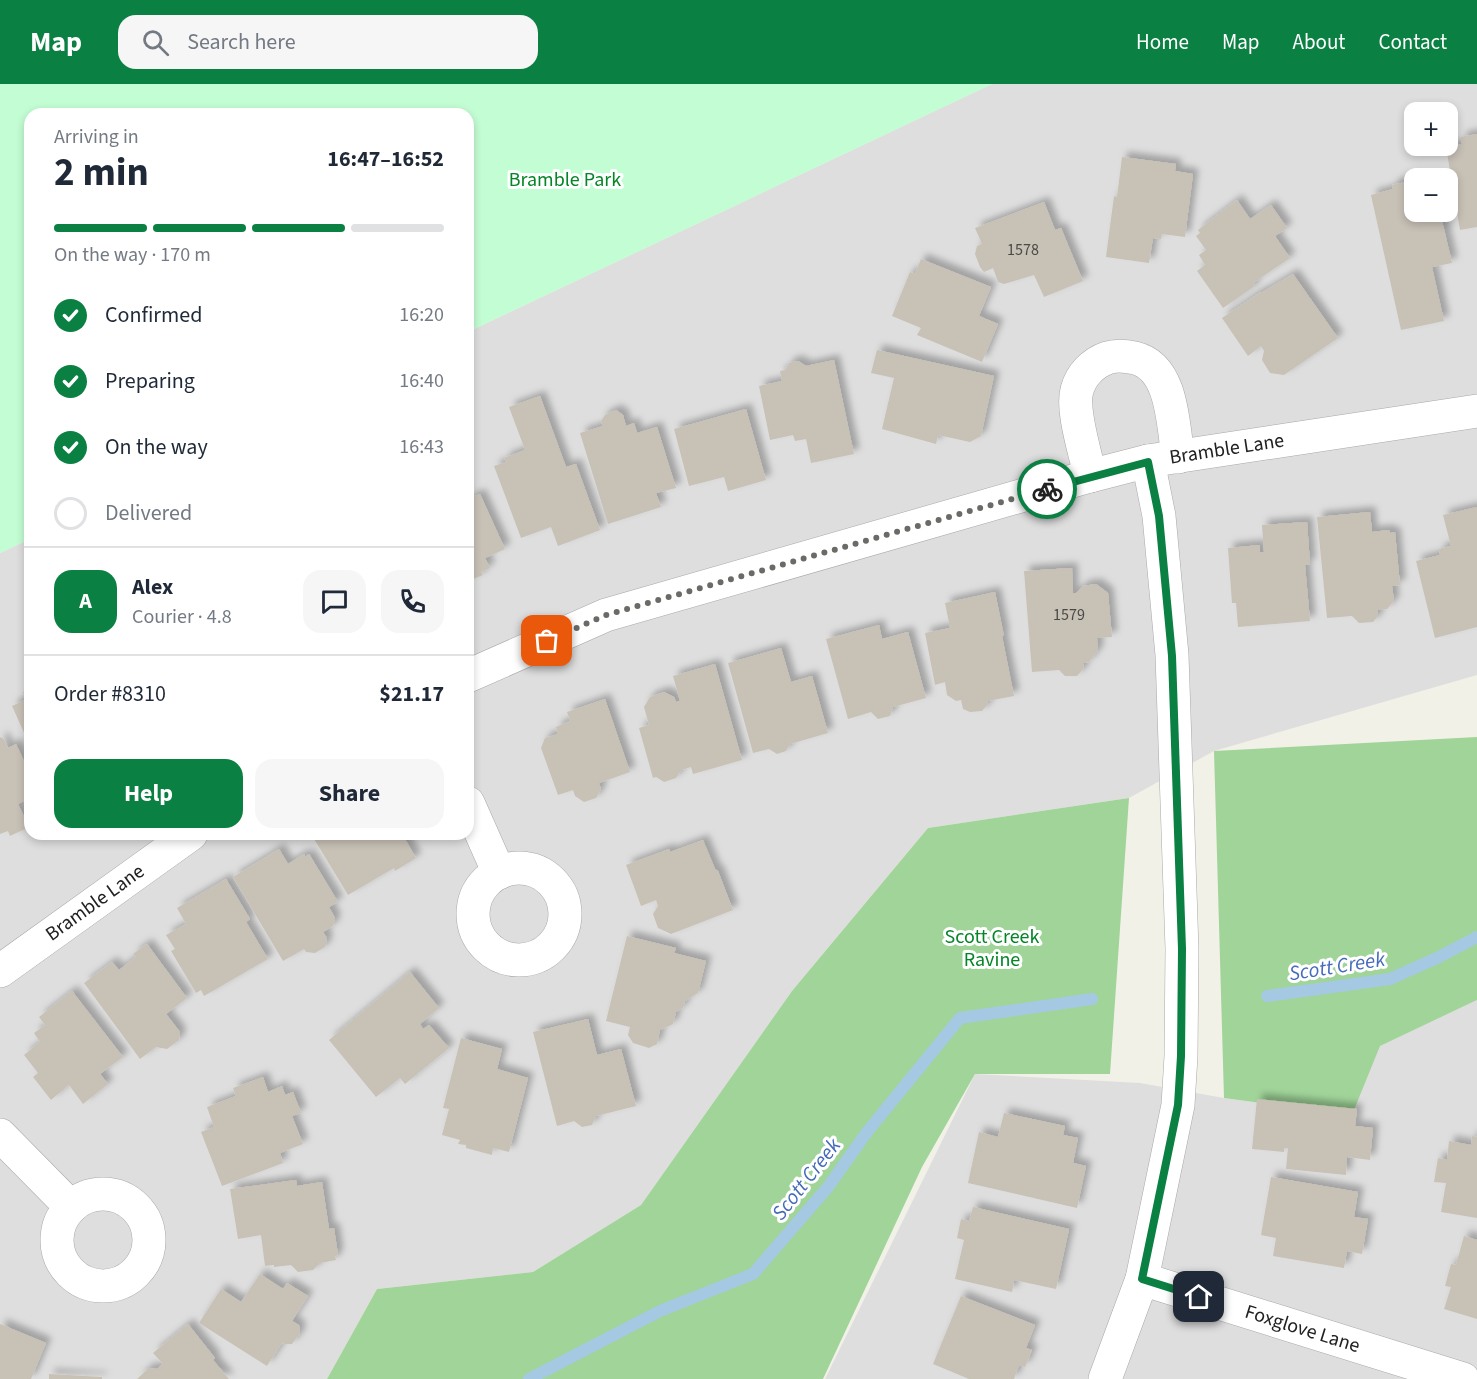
<!DOCTYPE html>
<html lang="en">
<head>
<meta charset="utf-8">
<style>
  :root { --surface:#fff; --page:#f6f6f7; --text:#1f2937; --muted:#747a83; --line:#e0e1e3; --accent:#0b8043 }
  body { margin:0; font-family:"Source Sans 3",sans-serif; background:var(--page); color:var(--text); height:100vh; display:flex; flex-direction:column; font-size:22px; white-space:nowrap }
  * { box-sizing:border-box; margin:0 }
  p { font-size:20px; color:var(--muted) }
  .icon { flex:none; width:33px; height:33px; fill:none; stroke:currentColor; stroke-width:2; stroke-linecap:round; stroke-linejoin:round }
  .map { position:relative; flex:1; overflow:hidden }
  .sheet { position:absolute; left:24px; top:24px; width:450px; height:732px; display:flex; flex-direction:column; background:var(--surface); border-radius:18px; box-shadow:0 3px 9px #0003 }
  .sheet>* { flex:none }
  .controls { position:absolute; left:1404px; top:18px; display:grid; gap:12px }
  .controls a { display:grid; place-items:center; width:54px; height:54px; border-radius:12px; background:var(--surface); box-shadow:0 3px 9px #0003; font-size:30px }
  .pin { position:absolute; display:grid; place-items:center; width:51px; height:51px; color:#fff; margin:-26px; border-radius:12px; box-shadow:0 3px 9px #0006 }
  .courier { position:absolute; display:grid; place-items:center; width:60px; height:60px; margin:-30px; border:4px solid #0b8043; border-radius:50%; background:#fff; color:#222; box-shadow:0 2px 8px #0007 }
  .overview em { font-style:normal; font-weight:700 }
  .overview div { display:flex; flex-direction:column-reverse }
  .overview { display:flex; align-items:center; justify-content:space-between; height:102px; padding:0 30px }
  h1 { font-size:39px; font-weight:700; line-height:45px }
  .bar { display:grid; grid-template-columns:repeat(4,1fr); gap:9px 6px; align-content:center; height:72px; padding:0 30px }
  .bar i { height:8px; border-radius:4px; background:var(--line) }
  .bar .selected { background:var(--accent) }
  .bar p { grid-column:span 4 }
  .line { display:flex; align-items:center; gap:15px; padding:0 30px; border-top:2px solid var(--line) }
  .line div { flex:1 }
  .round { display:grid; place-items:center; flex:none; width:63px; height:63px; border-radius:18px; background:var(--page) }
  ol { padding:0 30px; list-style:none }
  li { display:flex; align-items:center; gap:18px; height:66px }
  li p { margin-inline-start:auto }
  li .icon { padding:6px; border-radius:50%; background:var(--accent); color:#fff; stroke-width:4 }
  li:last-child { color:var(--muted) }
  li i { width:33px; height:33px; border:3px solid var(--line); border-radius:50% }
  .cta { display:flex; gap:12px; margin-top:auto; padding:12px 30px }
  .cta a { flex:1; height:69px; border-radius:18px; background:var(--accent); color:#fff; font-size:24px; font-weight:700; line-height:69px; text-align:center }
  .cta a+a { background:var(--page); color:var(--text) }
  header { display:flex; align-items:center; gap:36px; box-sizing:border-box; height:84px; padding:0 30px; background:var(--accent); color:#fff }
  header strong { font-size:28px }
  nav { display:flex; gap:33px; margin-inline-start:auto; font-size:21px }
  .search { width:420px; height:54px; background:var(--page); display:flex; align-items:center; gap:15px; box-sizing:border-box; padding:0 21px; border-radius:18px; color:var(--muted); font-size:22px }
  .map>svg:first-child { display:block }
  .residential { fill:#dfdede; fill-rule:evenodd }
  .forest { fill:#a0d499 }
  .park { fill:#c3fdd3 }
  .lines { fill:none; stroke-linecap:round; stroke-linejoin:round }
  .stream { stroke:#a5c9e2; stroke-width:12 }
  .building { fill:#c8c1b6; filter:url(#shadow) }
  .minor-casing { stroke:#a8a8a8; stroke-width:34 }
  .minor { stroke:#fff; stroke-width:33 }
  .done { stroke:#6a6a66; stroke-width:6; stroke-dasharray:0 10.8 }
  .route { stroke:#0b8043; stroke-width:8 }
  .labels { text-anchor:middle; dominant-baseline:central; stroke-width:6; stroke-linejoin:round; paint-order:stroke }
  .number-label { font-size:16px; fill:#4b4946 }
  .park-label { font-size:20px; fill:#058527; stroke:#fff }
  .street-label { font-size:20px; fill:#212121; stroke:#fff }
  .water-label { font-size:21px; font-style:italic; fill:#456aba; stroke:#fff }
</style>
</head>
<body>
<header>
<strong>Map</strong>
<div class="search"><svg class="icon" aria-label="search" viewBox="0 0 24 24"><circle cx="10" cy="10" r="6"/><path d="M15 15l6 6"/></svg>Search here</div>
<nav><a>Home</a><a>Map</a><a>About</a><a>Contact</a></nav>
</header>
<div class="map">
<svg width="1477" height="1295" viewBox="0 0 1477 1295">
  <defs>
    <filter id="shadow"><feDropShadow dx="5.5" dy="-5.5" stdDeviation="3" flood-color="#0004"/></filter>
  </defs>
  <rect width="100%" height="100%" fill="#f2f1e7"/>
  <g class="residential">
    <path d="M992,0H1477V591L1214,667L1129,714L928,744L792,907L641,1121L533,1188L377,1205L327,1295H0V469L30,455V750H468V248ZM1414,28H1448V62H1414ZM1414,94H1448V128H1414Z"/>
    <polygon points="1477,916 1477,1295 825,1295 975,990 1140,999 1224,1014 1352,1031 1379,962"/>
  </g>
  <g class="forest">
    <polygon points="1477,653 1477,916 1380,962 1352,1031 1224,1014 1214,667"/>
    <polygon points="1129,714 1110,990 975,990 922,1083 823,1295 327,1295 377,1205 533,1188 641,1121 792,907 928,744"/>
  </g>
  <polygon class="park" points="0,0 992,0 468,248 468,30 30,30 30,455 0,469"/>
  <g class="lines">
    <g class="stream">
      <polyline points="1267,912 1390,895 1439,873 1477,853"/>
      <polyline points="529,1295 660,1227 753,1190 828,1103 867,1048 960,934 1092,915"/>
    </g>
  </g>
  <g class="building">
    <polygon points="1477,50 1477,143 1460,146 1446,63 1462,60 1461,53"/>
    <polygon points="1122,73 1176,80 1175,87 1193,90 1185,153 1162,150 1161,155 1153,154 1149,179 1106,173 1114,112 1117,113"/>
    <polygon points="1414,96 1414,128 1440,128 1452,179 1432,183 1444,237 1401,246 1371,111 1393,105 1392,101"/>
    <polygon points="1237,116 1250,135 1271,121 1287,144 1275,152 1290,174 1253,199 1255,202 1223,224 1197,187 1205,181 1199,171 1206,166 1196,152 1200,149 1198,146"/>
    <polygon points="1044,118 1055,146 1061,144 1083,197 1044,213 1034,191 1004,200 998,198 993,184 984,188 980,183 975,170 977,162 982,160 975,144"/>
    <polygon points="921,175 991,203 979,232 998,240 982,278 917,251 921,244 892,232 910,188 915,190"/>
    <polygon points="1293,190 1338,254 1284,291 1270,289 1262,276 1264,267 1261,262 1248,272 1222,234 1261,208 1261,209"/>
    <polygon points="877,266 994,292 981,352 970,358 938,351 936,360 882,345 894,294 871,289"/>
    <polygon points="834,276 854,370 811,379 806,355 795,357 793,351 770,356 759,302 782,297 780,287 786,286 789,279 798,277 806,282"/>
    <polygon points="540,312 566,383 576,380 600,446 558,462 551,443 521,454 494,382 506,378 504,374 525,366 509,323"/>
    <polygon points="746,325 766,396 728,407 724,393 689,402 674,345"/>
    <polygon points="616,326 623,331 626,342 634,339 637,349 657,343 676,404 656,409 661,423 608,440 580,349 603,342 601,337 605,331"/>
    <polygon points="480,410 505,465 485,474 490,484 481,488 483,491 468,497 468,415"/>
    <polygon points="1477,423 1477,543 1435,554 1416,477 1440,471 1439,465 1451,462 1443,431"/>
    <polygon points="1370,428 1372,448 1389,446 1390,449 1395,448 1400,501 1392,502 1394,517 1387,525 1378,526 1378,532 1373,538 1359,539 1352,532 1327,534 1317,433"/>
    <polygon points="1307,438 1310,480 1305,481 1310,537 1238,543 1236,519 1232,519 1228,464 1260,461 1260,468 1264,468 1262,441"/>
    <polygon points="1072,484 1073,509 1076,509 1083,502 1096,500 1108,509 1112,553 1097,554 1098,566 1089,578 1083,579 1084,584 1077,592 1065,592 1059,586 1032,588 1024,487"/>
    <polygon points="995,508 1004,552 1002,552 1014,612 987,617 988,620 982,627 970,628 963,625 961,616 956,617 947,611 945,598 935,601 925,549 950,544 945,519"/>
    <polygon points="879,541 882,555 908,548 926,614 893,623 890,632 878,635 871,628 848,635 826,555"/>
    <polygon points="781,564 791,598 812,592 828,649 790,660 786,667 777,670 769,665 753,669 728,579"/>
    <polygon points="715,580 742,676 693,690 691,683 681,686 676,694 664,698 656,693 653,694 639,644 649,641 644,623 650,613 664,608 674,613 676,618 680,617 673,592"/>
    <polygon points="30,605 30,662 12,622 27,615 23,608"/>
    <polygon points="605,615 630,688 599,699 601,705 596,714 584,718 575,712 573,706 558,711 541,664 545,654 558,650 556,643 570,637 567,628"/>
    <polygon points="0,653 4,655 8,664 16,660 30,690 30,714 18,720 29,743 10,752 8,747 0,750"/>
    <polygon points="311,750 402,750 416,774 395,787 394,784 348,811"/>
    <polygon points="703,756 715,785 718,787 733,826 671,850 658,844 653,830 658,822 656,816 641,822 626,781 669,765 670,768"/>
    <polygon points="279,765 288,780 304,770 305,773 309,770 338,818 329,823 335,834 333,842 323,848 327,854 325,863 315,869 306,868 304,865 283,877 233,793"/>
    <polygon points="226,795 250,835 246,838 268,875 204,912 201,906 196,909 171,867 175,865 166,851 186,840 177,824"/>
    <polygon points="627,852 676,864 674,869 706,877 698,909 685,917 683,924 676,928 673,940 660,946 657,960 649,964 633,959 628,951 630,943 606,937"/>
    <polygon points="147,860 187,914 166,930 180,948 179,956 167,965 156,963 140,975 84,899 112,878 119,886 136,873 133,870"/>
    <polygon points="410,888 439,924 420,940 423,945 429,941 449,964 405,1000 400,994 376,1013 329,956"/>
    <polygon points="72,907 123,973 100,990 108,1000 83,1020 69,1001 51,1016 33,993 38,989 24,971 40,958 34,949 45,941 39,933"/>
    <polygon points="588,935 597,971 621,965 636,1022 596,1032 592,1041 582,1043 574,1037 557,1042 533,948"/>
    <polygon points="461,954 502,965 497,985 528,994 509,1068 493,1064 492,1071 466,1064 466,1061 458,1060 460,1056 442,1051 449,1025 443,1024"/>
    <polygon points="263,993 268,1008 282,1002 285,1011 293,1008 301,1029 292,1032 303,1060 280,1069 283,1079 222,1102 201,1048 214,1043 207,1023 236,1012 233,1004"/>
    <polygon points="1257,1015 1357,1025 1355,1042 1373,1044 1370,1076 1347,1073 1346,1091 1286,1085 1288,1064 1284,1064 1284,1068 1252,1065"/>
    <polygon points="1004,1029 1065,1042 1063,1051 1078,1054 1073,1079 1086,1082 1077,1124 968,1099 979,1048 998,1053"/>
    <polygon points="1472,1052 1477,1053 1477,1134 1441,1128 1446,1099 1434,1098 1438,1074 1447,1076 1449,1057 1471,1061"/>
    <polygon points="1271,1093 1358,1108 1354,1133 1368,1135 1362,1170 1347,1167 1344,1184 1273,1172 1276,1154 1261,1151"/>
    <polygon points="296,1096 297,1102 322,1098 329,1145 334,1144 338,1171 335,1172 336,1176 320,1179 313,1186 298,1188 291,1181 274,1183 274,1181 265,1182 261,1151 238,1155 230,1105"/>
    <polygon points="973,1123 1069,1145 1056,1205 1014,1196 1012,1208 955,1195 964,1156 957,1154 961,1135 969,1137"/>
    <polygon points="1464,1152 1477,1156 1477,1235 1444,1225 1451,1203 1445,1202 1451,1180 1456,1181"/>
    <polygon points="260,1190 283,1205 287,1199 308,1212 292,1237 299,1241 300,1249 292,1260 285,1260 282,1259 267,1282 199,1239 221,1205 241,1218"/>
    <polygon points="961,1212 1035,1241 1026,1264 1032,1266 1025,1283 1019,1281 1014,1295 969,1295 933,1280"/>
    <polygon points="0,1240 46,1259 31,1295 0,1295"/>
    <polygon points="188,1240 215,1274 213,1276 229,1295 137,1295 149,1284 157,1285 163,1280 153,1269"/>
    <polygon points="49,1290 102,1293 102,1295 49,1295"/>
  </g>
  <g class="lines">
    <g class="minor-casing">
      <g id="minor">
        <path d="M1090,392C1086,370 1071,327 1077,306C1081,291 1093,279 1107,274C1116,271 1126,272 1135,274C1173,283 1173,341 1178,373"/>
        <path id="s1" d="M468,592L606,531L1090,392L1148,377L1477,327"/>
        <polyline points="468,719 499,789"/>
        <circle cx="519" cy="830" r="46"/>
        <path id="s2" d="M0,887L191,750"/>
        <polyline points="0,1051 71,1123"/>
        <circle cx="103" cy="1156" r="46"/>
        <path id="s3" d="M1142,1195L1463,1295"/>
        <polyline points="1105,1295 1142,1195 1178,1021 1181,972 1182,865 1172,571 1159,432 1148,377"/>
      </g>
    </g>
    <use href="#minor" class="minor"/>
  </g>
  <g class="lines">
    <polyline class="done" points="547,557 606,531 1047,405"/>
    <polyline class="route" points="1047,405 1148,378 1159,432 1172,572 1182,865 1181,972 1178,1021 1142,1195 1199,1213"/>
  </g>
  <g class="labels">
    <g class="number-label">
      <text x="1023" y="166">1578</text>
      <text x="1069" y="531">1579</text>
    </g>
    <g class="park-label">
      <text x="565" y="96">Bramble Park</text>
      <text x="992" y="853">Scott Creek<tspan x="992" dy="23">Ravine</tspan></text>
    </g>
    <g class="street-label">
      <text stroke="none"><textPath href="#s1" startOffset="794">Bramble Lane</textPath></text>
      <text stroke="none"><textPath href="#s2" startOffset="117">Bramble Lane</textPath></text>
      <text stroke="none"><textPath href="#s3" startOffset="168">Foxglove Lane</textPath></text>
    </g>
    <g class="water-label">
      <text transform="translate(1337 882) rotate(-9)">Scott Creek</text>
      <text transform="translate(806 1095) rotate(-52)">Scott Creek</text>
    </g>
  </g>
</svg>
<div class="controls">
<a>+</a>
<a>−</a>
</div>
<div class="pin" style="left:547px;top:557px;background:#ea580c"><svg class="icon" aria-label="bag" viewBox="0 0 24 24"><path d="M5 8h14l-1 12H6zM9 8a3 3 0 0 1 6 0"/></svg></div>
<div class="pin" style="left:1199px;top:1213px;background:#1f2937"><svg class="icon" aria-label="home" viewBox="0 0 24 24"><path d="M3 11l9-7 9 7M6 9v11h12V9"/></svg></div>
<div class="courier" style="left:1047px;top:405px"><svg class="icon" aria-label="bike" viewBox="0 0 24 24"><circle cx="6" cy="16" r="4"/><circle cx="18" cy="16" r="4"/><path d="M6 16l4-8h5l3 8M10 8l3 8H6M13 5h3"/></svg></div>
<section class="sheet">
<div class="overview"><div><h1>2 min</h1><p>Arriving in</p></div><em>16:47–16:52</em></div>
<div class="bar"><i class="selected"></i><i class="selected"></i><i class="selected"></i><i></i><p>On the way · 170 m</p></div>
<ol>
<li><svg class="icon" aria-label="check" viewBox="0 0 24 24"><path d="M5 12l5 5 9-10"/></svg>Confirmed<p>16:20</p></li>
<li><svg class="icon" aria-label="check" viewBox="0 0 24 24"><path d="M5 12l5 5 9-10"/></svg>Preparing<p>16:40</p></li>
<li><svg class="icon" aria-label="check" viewBox="0 0 24 24"><path d="M5 12l5 5 9-10"/></svg>On the way<p>16:43</p></li>
<li><i></i>Delivered</li>
</ol>
<div class="line" style="height:108px"><b class="round" style="background:var(--accent);color:#fff">A</b><div><b>Alex</b><p>Courier · 4.8</p></div><a class="round"><svg class="icon" aria-label="chat" viewBox="0 0 24 24"><path d="M4 5h16v11H9l-5 4z"/></svg></a><a class="round"><svg class="icon" aria-label="phone" viewBox="0 0 24 24"><path d="M5 4h4l2 5-3 2q2 4 5 5l2-3 5 2v4C11 20 4 13 5 4z"/></svg></a></div>
<div class="line" style="height:78px"><div>Order #8310</div><b>$21.17</b></div>
<div class="cta"><a>Help</a><a>Share</a></div>
</section>
</div>
</body>
</html>
